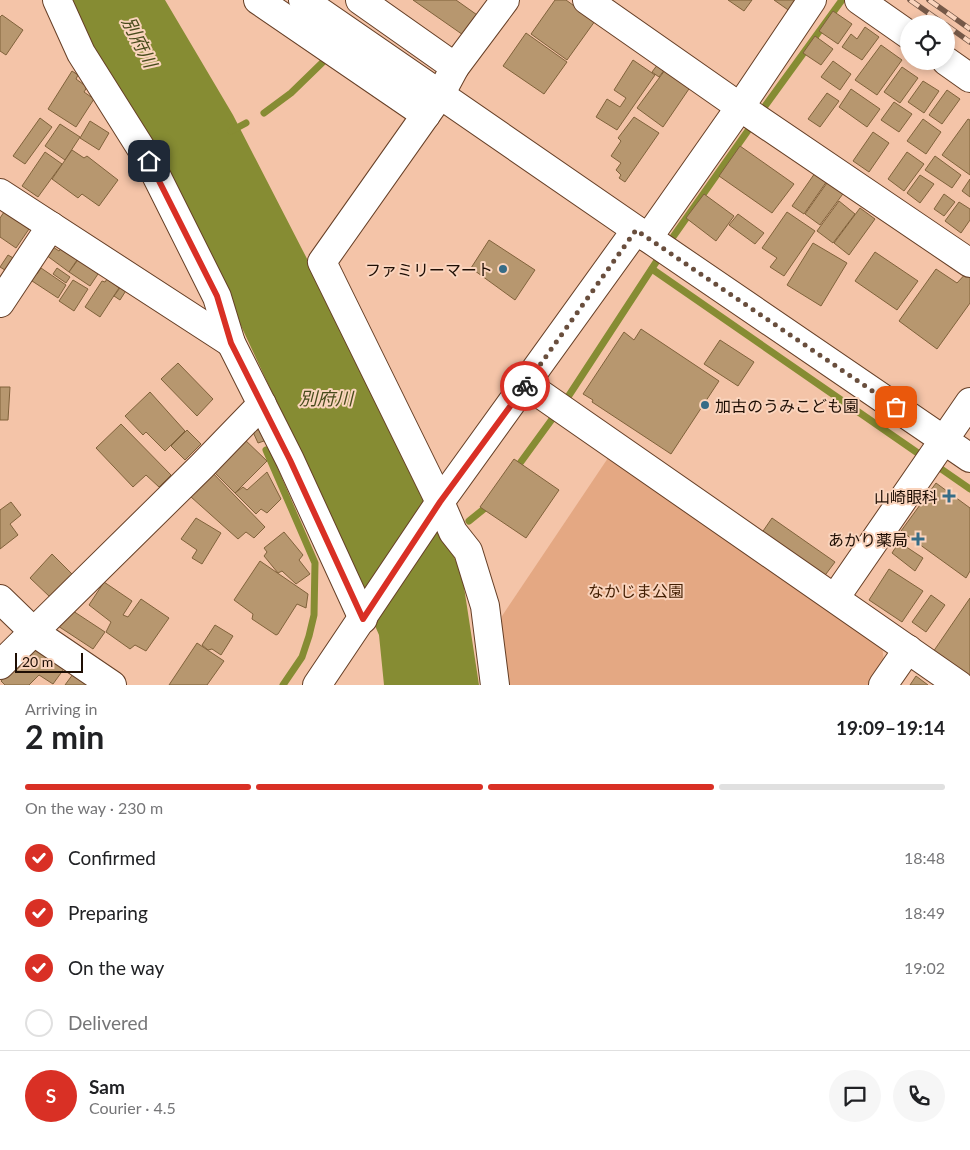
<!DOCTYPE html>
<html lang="en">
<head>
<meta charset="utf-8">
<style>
  :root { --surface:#fff; --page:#f6f6f6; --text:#202124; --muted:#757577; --line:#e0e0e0; --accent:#d93025 }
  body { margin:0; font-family:Lato,"Noto Sans JP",sans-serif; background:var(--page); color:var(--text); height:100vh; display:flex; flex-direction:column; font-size:19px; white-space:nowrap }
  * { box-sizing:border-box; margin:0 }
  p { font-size:16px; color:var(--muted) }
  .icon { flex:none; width:28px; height:28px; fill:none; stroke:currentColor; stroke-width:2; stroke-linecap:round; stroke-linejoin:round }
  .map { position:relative; height:685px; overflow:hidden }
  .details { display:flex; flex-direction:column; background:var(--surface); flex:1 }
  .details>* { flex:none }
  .buttons { position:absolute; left:900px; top:15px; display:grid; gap:10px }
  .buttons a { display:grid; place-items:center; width:55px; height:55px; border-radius:50%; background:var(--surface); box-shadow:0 2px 8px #0003; font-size:25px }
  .scale { position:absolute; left:15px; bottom:12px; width:68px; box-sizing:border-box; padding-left:5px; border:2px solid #1e0e04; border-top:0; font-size:14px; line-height:18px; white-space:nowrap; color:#1e0e04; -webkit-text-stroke:4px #fad4bd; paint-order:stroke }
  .pin { position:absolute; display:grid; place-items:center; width:42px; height:42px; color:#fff; margin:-21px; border-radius:10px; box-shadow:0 2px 8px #0006 }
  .courier { position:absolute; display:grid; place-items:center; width:50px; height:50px; margin:-25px; border:4px solid #d93025; border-radius:50%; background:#fff; color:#222; box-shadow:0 1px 6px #0007 }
  .summary em { font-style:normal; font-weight:700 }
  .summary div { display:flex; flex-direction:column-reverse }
  .summary { display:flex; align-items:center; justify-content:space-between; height:85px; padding:0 25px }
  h1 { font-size:32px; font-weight:700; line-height:38px }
  .bar { display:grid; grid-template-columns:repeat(4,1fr); gap:8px 5px; align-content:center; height:60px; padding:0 25px }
  .bar i { height:6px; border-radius:4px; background:var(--line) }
  .bar .current { background:var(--accent) }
  .bar p { grid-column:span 4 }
  .line { display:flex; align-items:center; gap:12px; padding:0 25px; border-top:1px solid var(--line) }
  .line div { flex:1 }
  .round { display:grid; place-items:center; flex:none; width:52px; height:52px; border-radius:26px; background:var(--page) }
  ol { padding:0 25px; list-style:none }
  li { display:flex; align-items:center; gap:15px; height:55px }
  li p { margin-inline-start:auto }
  li .icon { padding:5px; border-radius:50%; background:var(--accent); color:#fff; stroke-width:4 }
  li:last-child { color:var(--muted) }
  li i { width:28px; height:28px; border:2px solid var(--line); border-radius:50% }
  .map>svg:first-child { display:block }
  .park { fill:#e4a883 }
  .water { fill:#868c33 }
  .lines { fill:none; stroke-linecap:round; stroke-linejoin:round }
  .stream { stroke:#868c33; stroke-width:7 }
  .building { fill:#b7976f; stroke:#80623b }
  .minor-casing { stroke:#663f26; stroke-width:30 }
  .major-casing { stroke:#663f26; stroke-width:30 }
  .minor { stroke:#fff; stroke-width:28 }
  .major { stroke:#fff; stroke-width:28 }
  .rail-casing { stroke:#765948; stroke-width:5.5 }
  .rail { stroke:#fad4bd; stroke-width:4; stroke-dasharray:11; stroke-linecap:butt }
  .done { stroke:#694e3d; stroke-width:5; stroke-dasharray:0 9 }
  .route { stroke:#d93025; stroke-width:6 }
  .poi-dot { fill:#366c87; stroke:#fad4bd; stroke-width:2 }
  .labels { text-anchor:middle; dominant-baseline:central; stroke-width:4; stroke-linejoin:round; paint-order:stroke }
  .poi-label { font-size:16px; fill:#1e0e04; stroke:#fad4bd; text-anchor:end }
  .park-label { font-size:16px; fill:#431f03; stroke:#fad4bd }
  .water-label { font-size:18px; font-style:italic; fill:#484b1c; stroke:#fad4bd }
</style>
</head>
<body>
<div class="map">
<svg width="970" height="685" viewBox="0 0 970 685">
  <rect width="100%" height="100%" fill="#f4c4a8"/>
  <polygon class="park" points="610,455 882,644 884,663 868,685 501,685 500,656 502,616"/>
  <polygon class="water" points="66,0 165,0 233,115 390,420 462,574 479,685 384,685 379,635 303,459 208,255"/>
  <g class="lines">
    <g class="stream">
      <polyline points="264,113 291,93 326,59"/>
      <polyline points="760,113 842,0"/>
      <polyline points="231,131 246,123"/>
      <polyline points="668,244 754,122"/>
      <polyline points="652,269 925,458"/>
      <polyline points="564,403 662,253"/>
      <polyline points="266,450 315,563 314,615 309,636 302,657 283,685"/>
      <polyline points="934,464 970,489"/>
      <polyline points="515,470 558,411"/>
      <polyline points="469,521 490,504"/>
    </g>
  </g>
  <g class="building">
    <polygon points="413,0 456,0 480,17 466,37"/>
    <polygon points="555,0 566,0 595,21 567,60 531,34"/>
    <polygon points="728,0 752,0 744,11"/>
    <polygon points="774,0 804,0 794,14"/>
    <polygon points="833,11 852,24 838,44 819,31"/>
    <polygon points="2,15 23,30 6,55 0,51 0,17"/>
    <polygon points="865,27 879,37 862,60 842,47 851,34 857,39"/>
    <polygon points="526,33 567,62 544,94 503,66"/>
    <polygon points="815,36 833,49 821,65 803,53"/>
    <polygon points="881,45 902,60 877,95 855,80"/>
    <polygon points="633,60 655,75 617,130 596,117 607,99 620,107 626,98 614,90"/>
    <polygon points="661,60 668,65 659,77 652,72"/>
    <polygon points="833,61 851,74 840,90 821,77"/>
    <polygon points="668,66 693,83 663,127 637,108"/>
    <polygon points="902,67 918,78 900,103 884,92"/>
    <polygon points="72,71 78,75 76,79 87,87 84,92 94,99 76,127 48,109"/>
    <polygon points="923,81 939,91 924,113 908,102"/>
    <polygon points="851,89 880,109 867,127 839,107"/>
    <polygon points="947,90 960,99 942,124 929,115"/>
    <polygon points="827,93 839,101 820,127 808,119"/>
    <polygon points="894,102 912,114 899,132 881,120"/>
    <polygon points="634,117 659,133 625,182 619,178 621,175 616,170 621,163 611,156 621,141 618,138"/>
    <polygon points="40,118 52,127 25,164 13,156"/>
    <polygon points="923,119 941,132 926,154 907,141"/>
    <polygon points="968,119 970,120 970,175 942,155"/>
    <polygon points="90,121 109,133 99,150 80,138"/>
    <polygon points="60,124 80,137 65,160 45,146"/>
    <polygon points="873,132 889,143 869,172 853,161"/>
    <polygon points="740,146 794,184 772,213 719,176"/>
    <polygon points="72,150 84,158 87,156 118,180 99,206 82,194 78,198 52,179"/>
    <polygon points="45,152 62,164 38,197 22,186"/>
    <polygon points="907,152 924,164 904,191 888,179"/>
    <polygon points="935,156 961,175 952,188 925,170"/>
    <polygon points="815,173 827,181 804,214 792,206"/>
    <polygon points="920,175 934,184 920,203 907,193"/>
    <polygon points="970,179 970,197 962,191"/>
    <polygon points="829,180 845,191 820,225 805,214"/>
    <polygon points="704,194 734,216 716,241 686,218"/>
    <polygon points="944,194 955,202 944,216 934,209"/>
    <polygon points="839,201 855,214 833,243 817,231"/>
    <polygon points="959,202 970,209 970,220 961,233 945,221"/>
    <polygon points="860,208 875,219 849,255 834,243"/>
    <polygon points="4,212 29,229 16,248 0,237 0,218"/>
    <polygon points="787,212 815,231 784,276 770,267 777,258 762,248"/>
    <polygon points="738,214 764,233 755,244 729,225"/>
    <polygon points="489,240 535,270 515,300 471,268"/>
    <polygon points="813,243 847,263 821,306 787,285"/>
    <polygon points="63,246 79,257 69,272 46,255 53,247 59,251"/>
    <polygon points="875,252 918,281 897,310 855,281"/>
    <polygon points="8,255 15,259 8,272 0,267"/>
    <polygon points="80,257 100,271 90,286 69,272"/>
    <polygon points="41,268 66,285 58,298 29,279 34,272 37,274"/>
    <polygon points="57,268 70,277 66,283 53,274"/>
    <polygon points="936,269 957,283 969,270 970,271 970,303 937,349 899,321"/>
    <polygon points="107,279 119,288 100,317 85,307 102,281 105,282"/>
    <polygon points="73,280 88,289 74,311 59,301"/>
    <polygon points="122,285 127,289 120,300 114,296"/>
    <polygon points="641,329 719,381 671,454 592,402 593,400 583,394 624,332 634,340"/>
    <polygon points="720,340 754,362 738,386 704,364"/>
    <polygon points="178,363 213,399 197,416 161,379"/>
    <polygon points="0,387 10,387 8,420 0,420"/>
    <polygon points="150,392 185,431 165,451 146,432 143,435 125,416"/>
    <polygon points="121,424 171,475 159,487 146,475 133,487 96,448"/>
    <polygon points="264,427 270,439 258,443 253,432"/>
    <polygon points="187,430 201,444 185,460 171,446"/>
    <polygon points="242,437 267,461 235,493 211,469"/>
    <polygon points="514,459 559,490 526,538 480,507"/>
    <polygon points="211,471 265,527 254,538 246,532 238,539 191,497"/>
    <polygon points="267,472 281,499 267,513 261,509 256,514 235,493 243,487 247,490"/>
    <polygon points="936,483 970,508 970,571 966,578 901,531"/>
    <polygon points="11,502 21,515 10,524 18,535 0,549 0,510"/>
    <polygon points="196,518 221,533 202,564 192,558 197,550 181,539"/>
    <polygon points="772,518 835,562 823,578 761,534"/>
    <polygon points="284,532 303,555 299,560 310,574 296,584 282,571 278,573 264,556 267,552 264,548"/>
    <polygon points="899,542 923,558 915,571 892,553"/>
    <polygon points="52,554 72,574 50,597 30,578"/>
    <polygon points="260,561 308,594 306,608 297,604 278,634 276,635 252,619 253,614 234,600"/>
    <polygon points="889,569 923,591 902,622 869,600"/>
    <polygon points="104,582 132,601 123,615 128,617 141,599 169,618 146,651 135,645 130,649 106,632 111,622 89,605"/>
    <polygon points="931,595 945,605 926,632 912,622"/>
    <polygon points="970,598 970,678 933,652"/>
    <polygon points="70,609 105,632 93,649 58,626"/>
    <polygon points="215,625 233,636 221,655 212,649 208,650 202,645"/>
    <polygon points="197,643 224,661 207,685 169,685"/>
    <polygon points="28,650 42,650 66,666 53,684 39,675 29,685 5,685 1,681"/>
    <polygon points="73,674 89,685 65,685"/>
    <polygon points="916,676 928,685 910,685"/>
  </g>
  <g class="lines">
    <g class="minor-casing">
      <g id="minor">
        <polyline points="57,0 81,53 149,161 217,297 231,343 290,460 363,619"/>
        <polyline points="258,0 426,115"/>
        <polyline points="303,0 648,238"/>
        <polyline points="360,0 455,67"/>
        <polyline points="812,0 740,107 970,263"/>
        <polyline points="859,0 909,35"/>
        <polyline points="946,61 970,78"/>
        <polyline points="0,193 231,343"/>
        <polyline points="0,303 51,226"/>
        <polyline points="526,384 959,685"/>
        <polyline points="835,598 970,402"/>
        <polyline points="0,599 34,632 112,685"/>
        <polyline points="0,665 202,466 262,404"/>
        <polyline points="317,685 440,502 636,230"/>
        <polyline points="495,685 485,606 468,551 453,532 440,502 322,262 440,95 455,67 505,0"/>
        <polyline points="883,685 908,649"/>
      </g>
    </g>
    <g class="major-casing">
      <polyline id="major" points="587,0 740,107 648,238 970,458"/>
    </g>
    <use href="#minor" class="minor"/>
    <use href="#major" class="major"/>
    <g class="rail-casing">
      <g id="rail">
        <polyline points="910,0 944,24"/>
        <polyline points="929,0 970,29"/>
        <polyline points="946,25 970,42"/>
      </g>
    </g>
    <use href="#rail" class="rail"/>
  </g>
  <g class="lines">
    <polyline class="done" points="525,386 636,230 896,407"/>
    <polyline class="route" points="149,161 217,296 231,343 290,460 363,619 440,502 525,386"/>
  </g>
  <g class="poi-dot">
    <circle cx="503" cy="269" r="5"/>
    <circle cx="705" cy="405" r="5"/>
    <path d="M946.5 488.5h5v5h5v5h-5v5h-5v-5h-5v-5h5z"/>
    <path d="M915.5 531.5h5v5h5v5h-5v5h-5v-5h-5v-5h5z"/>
  </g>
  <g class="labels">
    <g class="poi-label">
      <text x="493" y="269">ファミリーマート</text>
      <text x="715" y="405" text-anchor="start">加古のうみこども園</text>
      <text x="938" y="496">山崎眼科</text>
      <text x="908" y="539">あかり薬局</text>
    </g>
    <g class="park-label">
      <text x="636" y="590">なかじま公園</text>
    </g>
    <g class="water-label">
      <text transform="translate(140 42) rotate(63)">別府川</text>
      <text x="326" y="398">別府川</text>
    </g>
  </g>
</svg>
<div class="buttons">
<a><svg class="icon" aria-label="locate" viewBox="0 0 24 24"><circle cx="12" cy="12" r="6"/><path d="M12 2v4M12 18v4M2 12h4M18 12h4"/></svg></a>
</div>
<div class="scale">20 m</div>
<div class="pin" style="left:896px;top:407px;background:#ea580c"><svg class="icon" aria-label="bag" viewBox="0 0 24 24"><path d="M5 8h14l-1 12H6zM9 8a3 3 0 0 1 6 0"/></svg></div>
<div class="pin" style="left:149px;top:161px;background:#1f2937"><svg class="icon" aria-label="home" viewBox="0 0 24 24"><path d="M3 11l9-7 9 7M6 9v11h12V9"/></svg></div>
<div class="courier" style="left:525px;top:386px"><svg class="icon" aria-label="bike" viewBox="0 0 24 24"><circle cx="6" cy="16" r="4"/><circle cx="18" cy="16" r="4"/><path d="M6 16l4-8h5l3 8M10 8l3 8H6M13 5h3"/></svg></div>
</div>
<section class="details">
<div class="summary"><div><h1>2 min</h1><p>Arriving in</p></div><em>19:09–19:14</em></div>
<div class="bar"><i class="current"></i><i class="current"></i><i class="current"></i><i></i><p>On the way · 230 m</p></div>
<ol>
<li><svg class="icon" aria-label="check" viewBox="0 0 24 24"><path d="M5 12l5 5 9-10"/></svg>Confirmed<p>18:48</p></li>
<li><svg class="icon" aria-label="check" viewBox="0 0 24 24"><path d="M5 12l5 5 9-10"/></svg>Preparing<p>18:49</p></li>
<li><svg class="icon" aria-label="check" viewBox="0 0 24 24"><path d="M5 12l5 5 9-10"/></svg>On the way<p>19:02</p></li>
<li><i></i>Delivered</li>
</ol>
<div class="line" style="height:90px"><b class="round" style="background:var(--accent);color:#fff">S</b><div><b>Sam</b><p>Courier · 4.5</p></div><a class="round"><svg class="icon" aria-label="chat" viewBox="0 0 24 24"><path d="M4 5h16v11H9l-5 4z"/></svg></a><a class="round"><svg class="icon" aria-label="phone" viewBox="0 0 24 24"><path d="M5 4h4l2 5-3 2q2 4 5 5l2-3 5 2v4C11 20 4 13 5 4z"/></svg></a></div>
</section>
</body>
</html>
